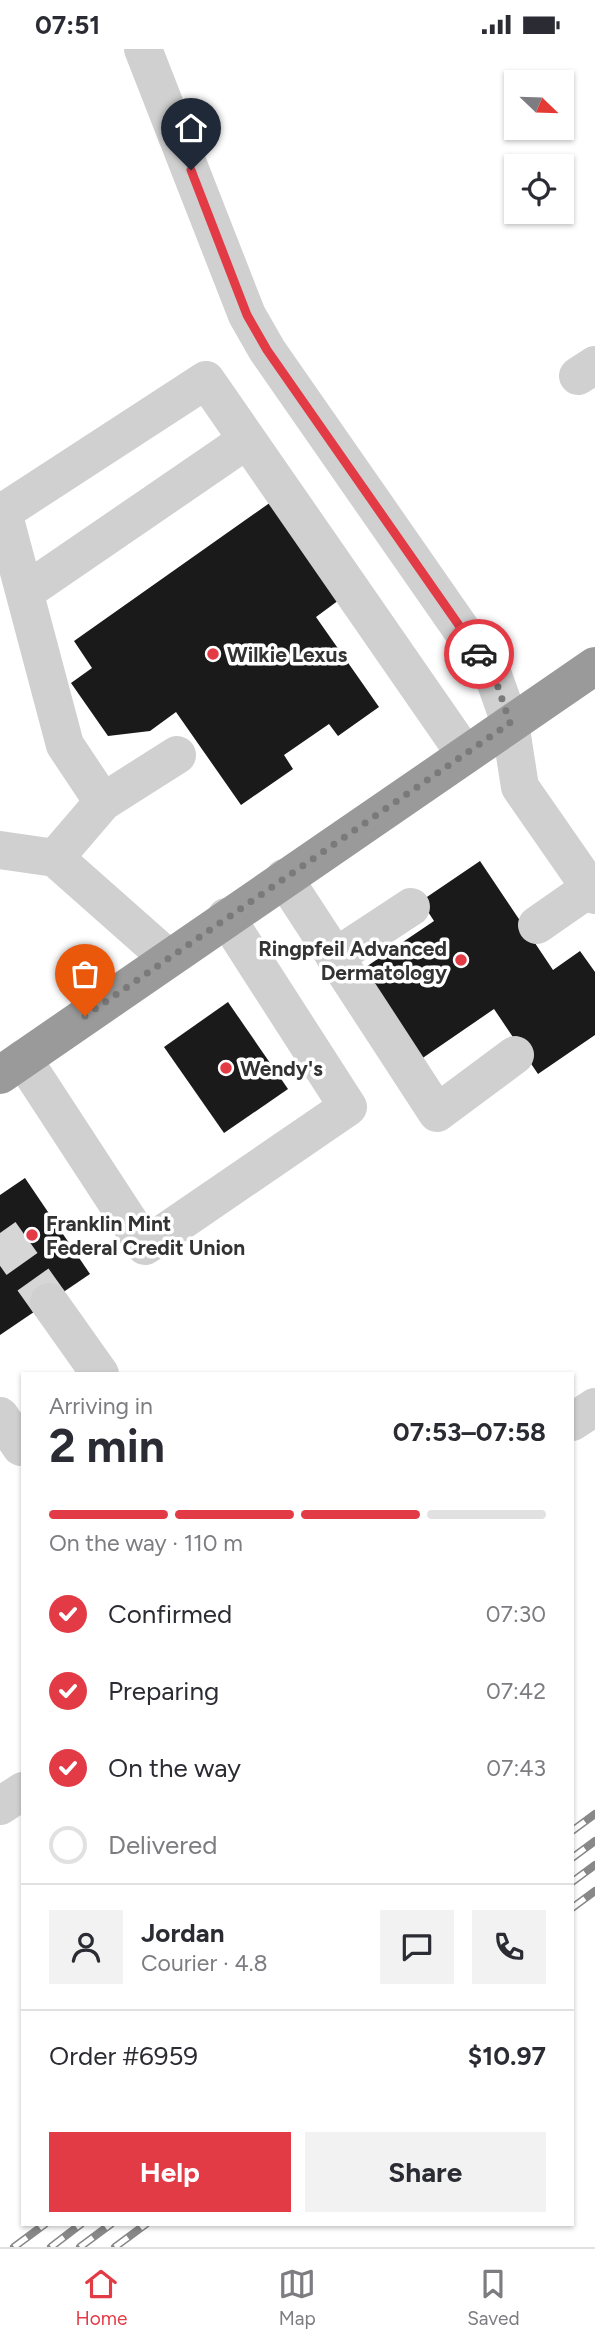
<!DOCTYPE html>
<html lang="en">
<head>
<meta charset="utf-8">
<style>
  :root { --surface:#fff; --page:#f2f2f3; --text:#2b2b33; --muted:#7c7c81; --line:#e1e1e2; --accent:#e33b46 }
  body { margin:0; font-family:Figtree,sans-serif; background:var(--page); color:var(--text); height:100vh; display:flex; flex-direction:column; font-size:26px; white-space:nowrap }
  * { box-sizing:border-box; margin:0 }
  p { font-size:23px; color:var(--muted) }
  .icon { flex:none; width:38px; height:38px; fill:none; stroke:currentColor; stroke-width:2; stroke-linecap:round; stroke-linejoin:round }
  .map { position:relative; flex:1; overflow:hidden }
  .details { position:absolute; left:21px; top:1323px; width:553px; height:854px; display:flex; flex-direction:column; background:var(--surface); border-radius:0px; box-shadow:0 2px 5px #0004 }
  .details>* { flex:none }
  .needle { width:46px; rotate:113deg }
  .tools { position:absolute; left:504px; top:21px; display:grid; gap:14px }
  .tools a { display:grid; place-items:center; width:70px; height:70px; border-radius:0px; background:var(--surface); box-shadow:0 2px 5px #0004; font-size:35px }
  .pin { position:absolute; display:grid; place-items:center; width:60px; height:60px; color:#fff; margin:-72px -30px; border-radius:50% 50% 50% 0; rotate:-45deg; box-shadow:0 0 7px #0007 }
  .pin .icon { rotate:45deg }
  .courier { position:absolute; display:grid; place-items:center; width:70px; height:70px; margin:-35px; border:5px solid #e33b46; border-radius:50%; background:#fff; color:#222; box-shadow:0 2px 9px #0007 }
  .head em { font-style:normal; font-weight:700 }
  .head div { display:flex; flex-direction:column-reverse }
  .head { display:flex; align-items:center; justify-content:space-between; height:119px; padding:0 28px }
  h1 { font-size:46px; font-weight:700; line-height:52px }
  .bar { display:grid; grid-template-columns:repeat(4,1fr); gap:10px 7px; align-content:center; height:84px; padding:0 28px }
  .bar i { height:9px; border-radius:5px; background:var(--line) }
  .bar .current { background:var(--accent) }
  .bar p { grid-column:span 4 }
  .line { display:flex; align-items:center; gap:18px; padding:0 28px; border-top:2px solid var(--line) }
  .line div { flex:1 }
  .round { display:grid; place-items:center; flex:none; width:74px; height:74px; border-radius:0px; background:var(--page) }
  ol { padding:0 28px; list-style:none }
  li { display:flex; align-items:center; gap:21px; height:77px }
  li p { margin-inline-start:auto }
  li .icon { padding:7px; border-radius:50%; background:var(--accent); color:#fff; stroke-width:4 }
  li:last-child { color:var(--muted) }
  li i { width:38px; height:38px; border:4px solid var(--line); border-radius:50% }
  .primary-button { display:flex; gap:14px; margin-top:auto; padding:14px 28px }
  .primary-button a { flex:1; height:80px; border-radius:0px; background:var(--accent); color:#fff; font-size:28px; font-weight:700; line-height:80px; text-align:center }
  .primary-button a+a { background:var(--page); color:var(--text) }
  .status { display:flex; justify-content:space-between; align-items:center; height:49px; padding:0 35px; background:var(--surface); direction:ltr }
  .status svg { height:19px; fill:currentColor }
  .menu { display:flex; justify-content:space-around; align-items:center; height:98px; border-top:2px solid var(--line); background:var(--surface); font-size:19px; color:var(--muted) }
  .menu a { display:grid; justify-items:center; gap:4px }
  .menu .current { color:var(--accent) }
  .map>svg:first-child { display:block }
  .building { fill:#1a1a1a }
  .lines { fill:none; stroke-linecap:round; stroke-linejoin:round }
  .minor-tunnel { stroke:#d6d6d6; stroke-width:38; stroke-dasharray:38 19; stroke-linecap:butt }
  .minor { stroke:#d0d0d0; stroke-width:38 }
  .highway { stroke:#9a9a9a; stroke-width:38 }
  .rail-casing { stroke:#888; stroke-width:8 }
  .rail { stroke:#fff; stroke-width:5; stroke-dasharray:16; stroke-linecap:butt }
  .done { stroke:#7a7a7a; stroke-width:7; stroke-dasharray:0 12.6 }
  .route { stroke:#e33b46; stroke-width:9 }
  .poi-dot { fill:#e33b46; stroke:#fff; stroke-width:2.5 }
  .labels { text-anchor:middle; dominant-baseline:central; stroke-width:7; stroke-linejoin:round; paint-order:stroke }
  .poi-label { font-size:21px; font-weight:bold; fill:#333; stroke:#fff; text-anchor:start }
</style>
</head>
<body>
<div class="status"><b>07:51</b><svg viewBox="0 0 49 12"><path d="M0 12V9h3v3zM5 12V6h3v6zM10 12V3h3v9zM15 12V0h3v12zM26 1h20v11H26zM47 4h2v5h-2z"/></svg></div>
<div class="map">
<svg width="595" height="2198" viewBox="0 0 595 2198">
  <rect width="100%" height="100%" fill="#fff"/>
  <g class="building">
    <polygon points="271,453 339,551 316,568 379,658 338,687 329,675 284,706 293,720 241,756 176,663 150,682 108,687 71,634 92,619 74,592"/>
    <polygon points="480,812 553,921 580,902 595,923 595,986 538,1025 494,960 411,1017 351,928 434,872 421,852"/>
    <polygon points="228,953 288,1040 224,1084 164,998"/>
    <polygon points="25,1129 90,1225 0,1286 0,1146"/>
  </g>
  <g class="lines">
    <polyline class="minor-tunnel" points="0,1184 49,1253"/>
    <g class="minor">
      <polyline points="143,0 247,266 267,301 493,626 510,674 520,738 595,846"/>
      <polyline points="578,327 595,316"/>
      <polyline points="25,543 247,391"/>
      <polyline points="103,753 65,696 3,463 206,331 465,705"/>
      <polyline points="0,801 55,809 168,909"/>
      <polyline points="55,809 103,753 177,706"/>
      <polyline points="284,829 437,1064 515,1006"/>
      <polyline points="537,876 590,839"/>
      <polyline points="335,908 411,858"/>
      <polyline points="23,1010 145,1197 348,1058 226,868"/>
      <polyline points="49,1253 100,1325"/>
      <polyline points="0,1367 21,1398"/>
      <polyline points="572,1373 595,1358"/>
      <polyline points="0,1757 23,1742"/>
    </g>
    <polyline class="highway" points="0,1026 595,617"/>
    <g class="rail-casing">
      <g id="rail">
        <polyline points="572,1782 595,1765"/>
        <polyline points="572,1809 595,1792"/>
        <polyline points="572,1833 595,1816"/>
        <polyline points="572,1859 595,1842"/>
        <polyline points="14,2198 45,2175"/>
        <polyline points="51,2198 81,2175"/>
        <polyline points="80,2198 111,2175"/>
        <polyline points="115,2198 146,2175"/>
      </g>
    </g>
    <use href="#rail" class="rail"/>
  </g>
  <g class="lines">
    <polyline class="done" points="85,967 510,674 494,626 479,605"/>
    <polyline class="route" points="191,121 247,266 267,301 479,605"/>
  </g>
  <g class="poi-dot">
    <circle cx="213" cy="605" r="7"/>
    <circle cx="461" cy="911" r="7"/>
    <circle cx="226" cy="1019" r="7"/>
    <circle cx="32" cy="1186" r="7"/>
  </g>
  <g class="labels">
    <g class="poi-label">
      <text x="227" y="605">Wilkie Lexus</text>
      <text x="447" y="899" text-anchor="end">Ringpfeil Advanced<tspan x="447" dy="24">Dermatology</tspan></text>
      <text x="240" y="1019">Wendy's</text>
      <text x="46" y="1174">Franklin Mint<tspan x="46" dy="24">Federal Credit Union</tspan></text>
    </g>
  </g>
</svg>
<div class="tools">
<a><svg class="needle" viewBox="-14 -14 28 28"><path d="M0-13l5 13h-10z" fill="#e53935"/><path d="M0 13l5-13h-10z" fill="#7c7c81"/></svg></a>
<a><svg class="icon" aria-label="locate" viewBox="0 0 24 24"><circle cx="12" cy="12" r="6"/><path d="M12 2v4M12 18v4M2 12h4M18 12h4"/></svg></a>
</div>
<div class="pin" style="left:85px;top:967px;background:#ea580c"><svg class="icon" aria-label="bag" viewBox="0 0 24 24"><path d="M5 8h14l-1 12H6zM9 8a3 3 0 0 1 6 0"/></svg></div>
<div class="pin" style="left:191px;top:121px;background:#1f2937"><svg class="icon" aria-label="home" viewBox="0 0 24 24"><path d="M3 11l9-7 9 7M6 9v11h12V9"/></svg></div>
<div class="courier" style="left:479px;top:605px"><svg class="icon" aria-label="car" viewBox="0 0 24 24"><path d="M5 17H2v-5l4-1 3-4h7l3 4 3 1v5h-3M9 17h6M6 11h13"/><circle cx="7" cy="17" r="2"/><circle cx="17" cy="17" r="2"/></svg></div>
<section class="details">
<div class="head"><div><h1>2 min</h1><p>Arriving in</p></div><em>07:53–07:58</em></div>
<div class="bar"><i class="current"></i><i class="current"></i><i class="current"></i><i></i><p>On the way · 110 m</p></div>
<ol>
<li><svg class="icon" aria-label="check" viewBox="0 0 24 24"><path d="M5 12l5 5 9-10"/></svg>Confirmed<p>07:30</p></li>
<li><svg class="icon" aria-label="check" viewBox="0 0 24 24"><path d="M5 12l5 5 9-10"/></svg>Preparing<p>07:42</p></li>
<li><svg class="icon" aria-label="check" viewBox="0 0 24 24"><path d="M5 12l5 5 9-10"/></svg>On the way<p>07:43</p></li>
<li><i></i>Delivered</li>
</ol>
<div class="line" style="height:126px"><a class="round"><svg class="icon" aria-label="person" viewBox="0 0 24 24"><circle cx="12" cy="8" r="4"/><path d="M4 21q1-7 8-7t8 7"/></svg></a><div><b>Jordan</b><p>Courier · 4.8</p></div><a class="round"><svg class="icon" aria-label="chat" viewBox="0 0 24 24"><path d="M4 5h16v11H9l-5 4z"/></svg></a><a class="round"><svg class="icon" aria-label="phone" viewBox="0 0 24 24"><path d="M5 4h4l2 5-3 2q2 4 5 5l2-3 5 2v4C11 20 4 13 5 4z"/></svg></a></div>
<div class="line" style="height:91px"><div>Order #6959</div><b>$10.97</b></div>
<div class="primary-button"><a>Help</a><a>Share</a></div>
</section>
</div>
<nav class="menu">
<a class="current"><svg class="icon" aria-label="home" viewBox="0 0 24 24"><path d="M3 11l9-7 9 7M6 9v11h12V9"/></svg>Home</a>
<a><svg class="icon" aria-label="map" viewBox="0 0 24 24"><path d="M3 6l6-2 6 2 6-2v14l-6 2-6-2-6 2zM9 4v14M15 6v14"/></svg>Map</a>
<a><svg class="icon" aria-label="saved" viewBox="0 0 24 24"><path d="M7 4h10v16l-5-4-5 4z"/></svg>Saved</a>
</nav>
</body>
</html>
